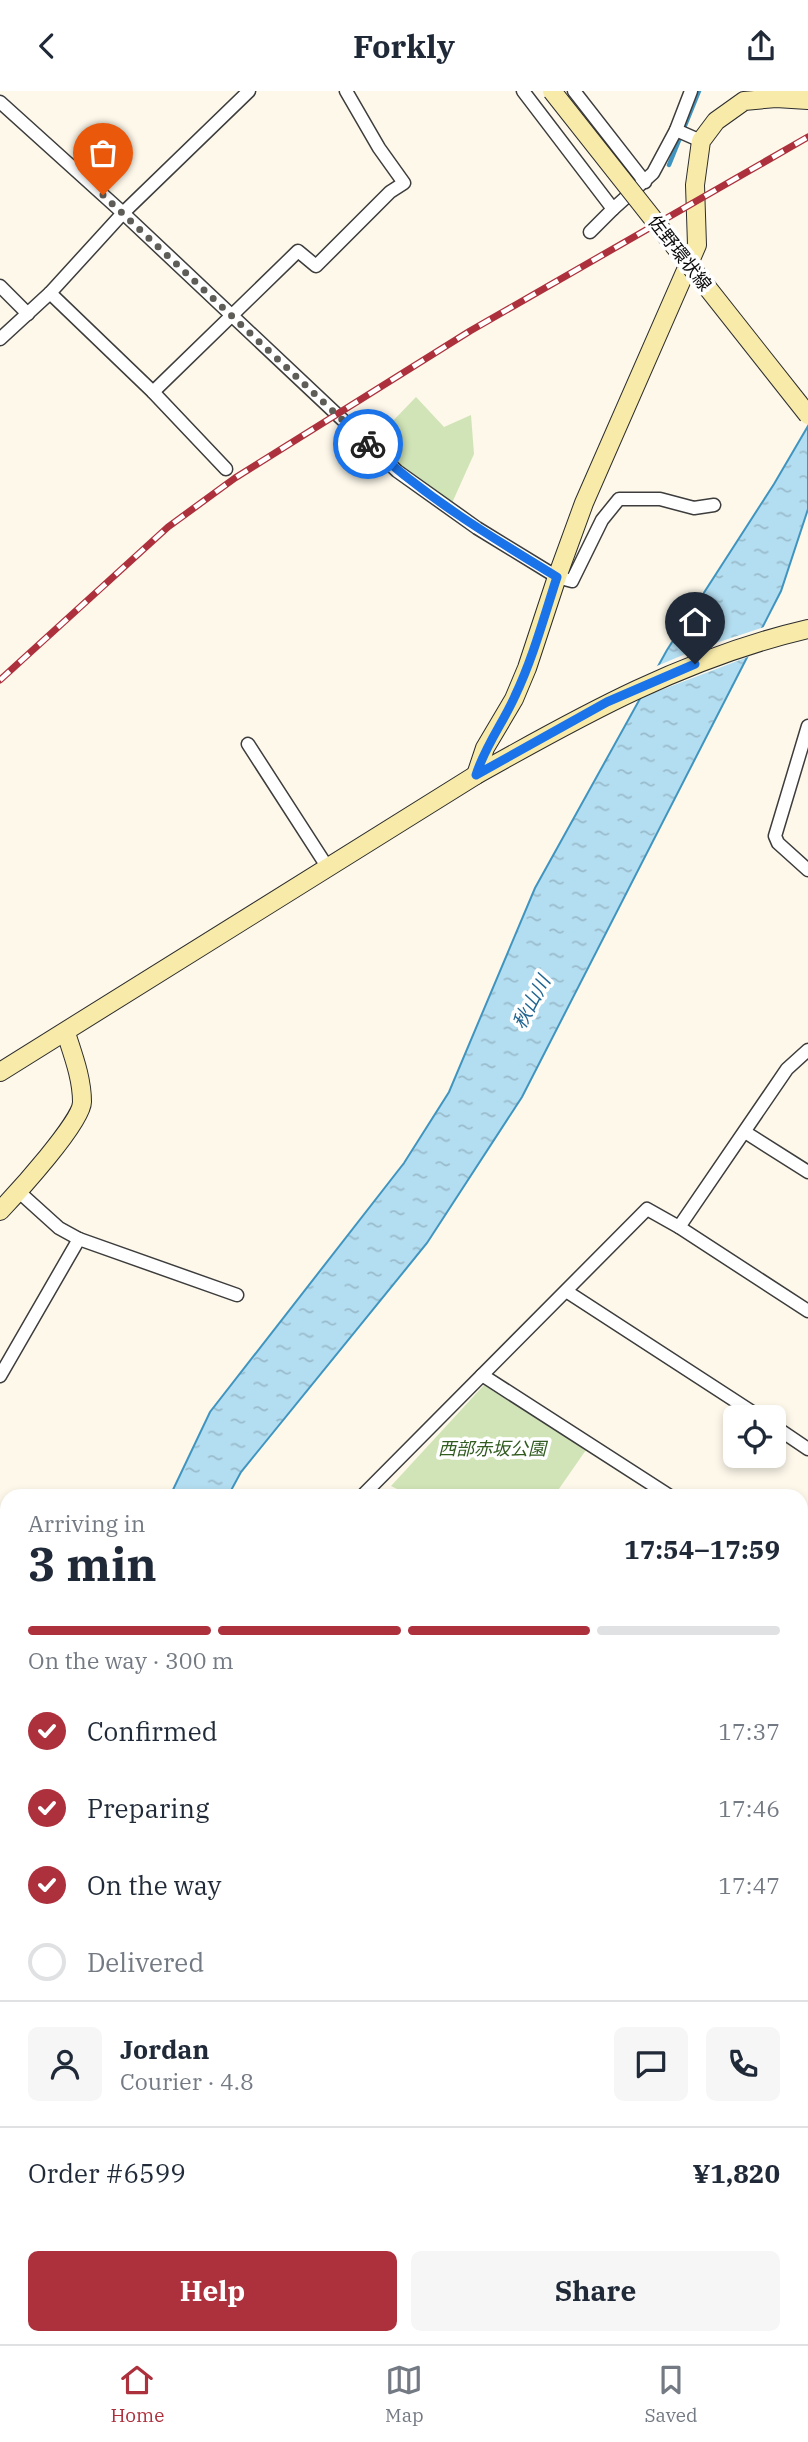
<!DOCTYPE html>
<html lang="en">
<head>
<meta charset="utf-8">
<style>
  :root { --surface:#fff; --page:#f6f6f7; --text:#1f2937; --muted:#747a83; --line:#e0e1e3; --accent:#ad303d }
  body { margin:0; font-family:"IBM Plex Serif","Noto Sans JP",serif; background:var(--page); color:var(--text); height:100vh; display:flex; flex-direction:column; font-size:26px; white-space:nowrap }
  * { box-sizing:border-box; margin:0 }
  p { font-size:23px; color:var(--muted) }
  .icon { flex:none; width:38px; height:38px; fill:none; stroke:currentColor; stroke-width:2; stroke-linecap:round; stroke-linejoin:round }
  .map { position:relative; flex:1; overflow:hidden }
  .sheet { position:absolute; left:0px; top:1398px; width:808px; height:856px; display:flex; flex-direction:column; background:var(--surface); border-radius:21px 21px 0 0; box-shadow:0 4px 10px #0003 }
  .sheet>* { flex:none }
  .buttons { position:absolute; left:723px; top:1314px; display:grid; gap:14px }
  .buttons a { display:grid; place-items:center; width:63px; height:63px; border-radius:10px; background:var(--surface); box-shadow:0 4px 10px #0003; font-size:35px }
  .pin { position:absolute; display:grid; place-items:center; width:60px; height:60px; color:#fff; margin:-72px -30px; border-radius:50% 50% 50% 0; rotate:-45deg; box-shadow:0 0 7px #0007 }
  .pin .icon { rotate:45deg }
  .courier { position:absolute; display:grid; place-items:center; width:70px; height:70px; margin:-35px; border:5px solid #1a73e8; border-radius:50%; background:#fff; color:#222; box-shadow:0 2px 9px #0007 }
  .headline em { font-style:normal; font-weight:800 }
  .headline div { display:flex; flex-direction:column-reverse }
  .headline { display:flex; align-items:center; justify-content:space-between; height:119px; padding:0 28px }
  h1 { font-size:46px; font-weight:800; line-height:52px }
  .bar { display:grid; grid-template-columns:repeat(4,1fr); gap:10px 7px; align-content:center; height:84px; padding:0 28px }
  .bar i { height:9px; border-radius:5px; background:var(--line) }
  .bar .current { background:var(--accent) }
  .bar p { grid-column:span 4 }
  .line { display:flex; align-items:center; gap:18px; padding:0 28px; border-top:2px solid var(--line) }
  .line div { flex:1 }
  .round { display:grid; place-items:center; flex:none; width:74px; height:74px; border-radius:10px; background:var(--page) }
  ol { padding:0 28px; list-style:none }
  li { display:flex; align-items:center; gap:21px; height:77px }
  li p { margin-inline-start:auto }
  li .icon { padding:7px; border-radius:50%; background:var(--accent); color:#fff; stroke-width:4 }
  li:last-child { color:var(--muted) }
  li i { width:38px; height:38px; border:4px solid var(--line); border-radius:50% }
  .primary-button { display:flex; gap:14px; margin-top:auto; padding:14px 28px }
  .primary-button a { flex:1; height:80px; border-radius:10px; background:var(--accent); color:#fff; font-size:28px; font-weight:800; line-height:80px; text-align:center }
  .primary-button a+a { background:var(--page); color:var(--text) }
  header { display:flex; justify-content:space-between; align-items:center; height:91px; padding:0 28px; background:var(--surface); font-size:32px; font-weight:800 }
  .dock { display:flex; justify-content:space-around; align-items:center; height:98px; border-top:2px solid var(--line); background:var(--surface); font-size:19px; color:var(--muted) }
  .dock a { display:grid; justify-items:center; gap:4px }
  .dock .current { color:var(--accent) }
  .map>svg:first-child { display:block }
  .grass { fill:#d1e4b7 }
  .water { fill:url(#water-ripples); stroke:#4095c0; stroke-width:2 }
  .pier { fill:#fdf8ea }
  .lines { fill:none; stroke-linecap:round; stroke-linejoin:round }
  .stream { stroke:#4095c0; stroke-width:4.5 }
  .street-casing { stroke:#3d3d3d; stroke-width:15 }
  .secondary-casing { stroke:#2c2c2c; stroke-width:20 }
  .primary-casing { stroke:#1b1b1b; stroke-width:22 }
  .street { stroke:#fff; stroke-width:12 }
  .secondary { stroke:#f8ebaa; stroke-width:18 }
  .primary { stroke:#ecc56a; stroke-width:19 }
  .rail-casing { stroke:#ad303d; stroke-width:7 }
  .rail { stroke:#fff; stroke-width:4.5; stroke-dasharray:13; stroke-linecap:butt }
  .secondary-bridge-casing { stroke:#2c2c2c; stroke-width:20; stroke-linecap:butt }
  .secondary-bridge { stroke:#f8ebaa; stroke-width:18 }
  .done { stroke:#5f5d58; stroke-width:7; stroke-dasharray:0 12.6 }
  .route { stroke:#1a73e8; stroke-width:9 }
  .labels { text-anchor:middle; dominant-baseline:central; stroke-width:7; stroke-linejoin:round; paint-order:stroke }
  .street-label { font-size:18px; fill:#0a0a0a; stroke:#fff }
  .park-label { font-size:18px; font-style:italic; fill:#315b21; stroke:#fff }
  .water-label { font-size:19px; font-style:italic; fill:#206590; stroke:#fff }
</style>
</head>
<body>
<header><svg class="icon" aria-label="back" viewBox="0 0 24 24"><path d="M15 5l-7 7 7 7"/></svg>Forkly<svg class="icon" aria-label="share" viewBox="0 0 24 24"><path d="M12 15V3M7 8l5-5 5 5M5 13v7h14v-7"/></svg></header>
<div class="map">
<svg width="808" height="2253" viewBox="0 0 808 2253">
  <defs>
    <pattern id="water-ripples" width="26" height="14" patternUnits="userSpaceOnUse" patternTransform="scale(1.75)"><rect width="26" height="14" fill="#b3ddf0"/><path d="M2 4q2-2 4 0t4 0M15 11q2-2 4 0t4 0" fill="none" stroke="#99bccc"/></pattern>
  </defs>
  <rect width="100%" height="100%" fill="#fdf8ea"/>
  <g class="grass">
    <polygon points="416,306 444,336 471,324 474,363 452,412 397,375 390,333"/>
    <polygon points="484,1294 586,1359 554,1405 411,1405 391,1395"/>
  </g>
  <g class="water">
    <polygon points="808,335 808,418 781,500 522,1006 427,1152 241,1381 228,1405 170,1405 210,1321 404,1072 449,1001 535,797 667,559 774,393"/>
    <polygon points="7,1709 7,1844 0,1857 0,1720"/>
  </g>
  <polygon class="pier" points="767,535 753,564 635,609 652,577 695,559"/>
  <g class="lines">
    <polyline class="stream" points="669,74 699,0"/>
    <g class="street-casing">
      <g id="street">
        <polyline points="523,0 613,118 653,82 676,39 691,0"/>
        <polyline points="574,0 645,91"/>
        <polyline points="0,11 123,122 397,380 477,437 557,486 572,490 602,429 619,408 660,408 694,417 714,414"/>
        <polyline points="676,39 701,50"/>
        <polyline points="590,141 613,118"/>
        <polyline points="0,195 28,223"/>
        <polyline points="50,202 153,301 226,378"/>
        <polyline points="0,248 50,202 123,122 249,0"/>
        <polyline points="153,301 298,160 316,175 390,101 404,92 379,57 346,0"/>
        <polyline points="808,635 775,745 778,752 808,779"/>
        <polyline points="248,653 328,777"/>
        <polyline points="745,1041 808,1081"/>
        <polyline points="18,1100 59,1137 79,1148 237,1204"/>
        <polyline points="679,1136 808,1220"/>
        <polyline points="566,1200 760,1326"/>
        <polyline points="482,1284 670,1405"/>
        <polyline points="0,1285 79,1148"/>
        <polyline points="774,1335 808,1358"/>
        <polyline points="362,1405 647,1118 679,1136 787,978 808,959"/>
        <polyline points="802,1498 808,1488"/>
        <polyline points="0,1514 7,1518"/>
        <polyline points="802,1886 808,1890"/>
        <polyline points="0,1951 7,1955"/>
        <polyline points="0,1980 5,1975 7,1977"/>
        <polyline points="802,2086 808,2076"/>
        <polyline points="0,2094 7,2099"/>
        <polyline points="0,2221 7,2226"/>
        <polyline points="39,2247 48,2253"/>
        <polyline points="463,2247 473,2253"/>
        <polyline points="315,2253 319,2247"/>
        <polyline points="692,2253 696,2247"/>
      </g>
    </g>
    <g class="secondary-casing">
      <g id="secondary">
        <polyline points="476,684 485,657 514,608 527,577 557,486 584,412 697,154 695,94 701,50 716,30 744,10 776,7 808,9"/>
        <path d="M0,981L476,684C584,623 687,566 808,538"/>
        <path d="M0,1120C16,1103 82,1031 82,1011C82,987 73,964 66,942"/>
        <polyline points="802,1571 808,1573"/>
        <polyline points="135,2253 139,2247"/>
      </g>
    </g>
    <g class="primary-casing">
      <g id="primary">
        <polyline points="802,1777 808,1766"/>
        <polyline points="802,1815 808,1805"/>
        <polyline points="496,2253 500,2247"/>
        <polyline points="519,2253 523,2247"/>
      </g>
    </g>
    <use href="#street" class="street"/>
    <use href="#secondary" class="secondary"/>
    <use href="#primary" class="primary"/>
    <g class="rail-casing">
      <polyline id="rail" points="0,589 168,436 235,387 470,240 808,46"/>
    </g>
    <use href="#rail" class="rail"/>
    <g class="secondary-bridge-casing">
      <polyline id="secondary-bridge" points="552,0 808,324"/>
    </g>
    <use href="#secondary-bridge" class="secondary-bridge"/>
  </g>
  <g class="lines">
    <polyline class="done" points="103,104 368,353"/>
    <path class="route" d="M368,353C425,406 491,446 557,486C544,526 533,567 515,605C503,632 485,655 476,684L607,611L695,573"/>
  </g>
  <g class="labels">
    <g class="street-label">
      <text transform="translate(680 162) rotate(52)">佐野環状線</text>
    </g>
    <g class="park-label">
      <text x="492" y="1357">西部赤坂公園</text>
    </g>
    <g class="water-label">
      <text transform="translate(531 911) rotate(-62)">秋山川</text>
    </g>
  </g>
</svg>
<div class="buttons">
<a><svg class="icon" aria-label="locate" viewBox="0 0 24 24"><circle cx="12" cy="12" r="6"/><path d="M12 2v4M12 18v4M2 12h4M18 12h4"/></svg></a>
</div>
<div class="pin" style="left:103px;top:104px;background:#ea580c"><svg class="icon" aria-label="bag" viewBox="0 0 24 24"><path d="M5 8h14l-1 12H6zM9 8a3 3 0 0 1 6 0"/></svg></div>
<div class="pin" style="left:695px;top:573px;background:#1f2937"><svg class="icon" aria-label="home" viewBox="0 0 24 24"><path d="M3 11l9-7 9 7M6 9v11h12V9"/></svg></div>
<div class="courier" style="left:368px;top:353px"><svg class="icon" aria-label="bike" viewBox="0 0 24 24"><circle cx="6" cy="16" r="4"/><circle cx="18" cy="16" r="4"/><path d="M6 16l4-8h5l3 8M10 8l3 8H6M13 5h3"/></svg></div>
<section class="sheet">
<div class="headline"><div><h1>3 min</h1><p>Arriving in</p></div><em>17:54–17:59</em></div>
<div class="bar"><i class="current"></i><i class="current"></i><i class="current"></i><i></i><p>On the way · 300 m</p></div>
<ol>
<li><svg class="icon" aria-label="check" viewBox="0 0 24 24"><path d="M5 12l5 5 9-10"/></svg>Confirmed<p>17:37</p></li>
<li><svg class="icon" aria-label="check" viewBox="0 0 24 24"><path d="M5 12l5 5 9-10"/></svg>Preparing<p>17:46</p></li>
<li><svg class="icon" aria-label="check" viewBox="0 0 24 24"><path d="M5 12l5 5 9-10"/></svg>On the way<p>17:47</p></li>
<li><i></i>Delivered</li>
</ol>
<div class="line" style="height:126px"><a class="round"><svg class="icon" aria-label="person" viewBox="0 0 24 24"><circle cx="12" cy="8" r="4"/><path d="M4 21q1-7 8-7t8 7"/></svg></a><div><b>Jordan</b><p>Courier · 4.8</p></div><a class="round"><svg class="icon" aria-label="chat" viewBox="0 0 24 24"><path d="M4 5h16v11H9l-5 4z"/></svg></a><a class="round"><svg class="icon" aria-label="phone" viewBox="0 0 24 24"><path d="M5 4h4l2 5-3 2q2 4 5 5l2-3 5 2v4C11 20 4 13 5 4z"/></svg></a></div>
<div class="line" style="height:91px"><div>Order #6599</div><b>¥1,820</b></div>
<div class="primary-button"><a>Help</a><a>Share</a></div>
</section>
</div>
<nav class="dock">
<a class="current"><svg class="icon" aria-label="home" viewBox="0 0 24 24"><path d="M3 11l9-7 9 7M6 9v11h12V9"/></svg>Home</a>
<a><svg class="icon" aria-label="map" viewBox="0 0 24 24"><path d="M3 6l6-2 6 2 6-2v14l-6 2-6-2-6 2zM9 4v14M15 6v14"/></svg>Map</a>
<a><svg class="icon" aria-label="saved" viewBox="0 0 24 24"><path d="M7 4h10v16l-5-4-5 4z"/></svg>Saved</a>
</nav>
</body>
</html>
